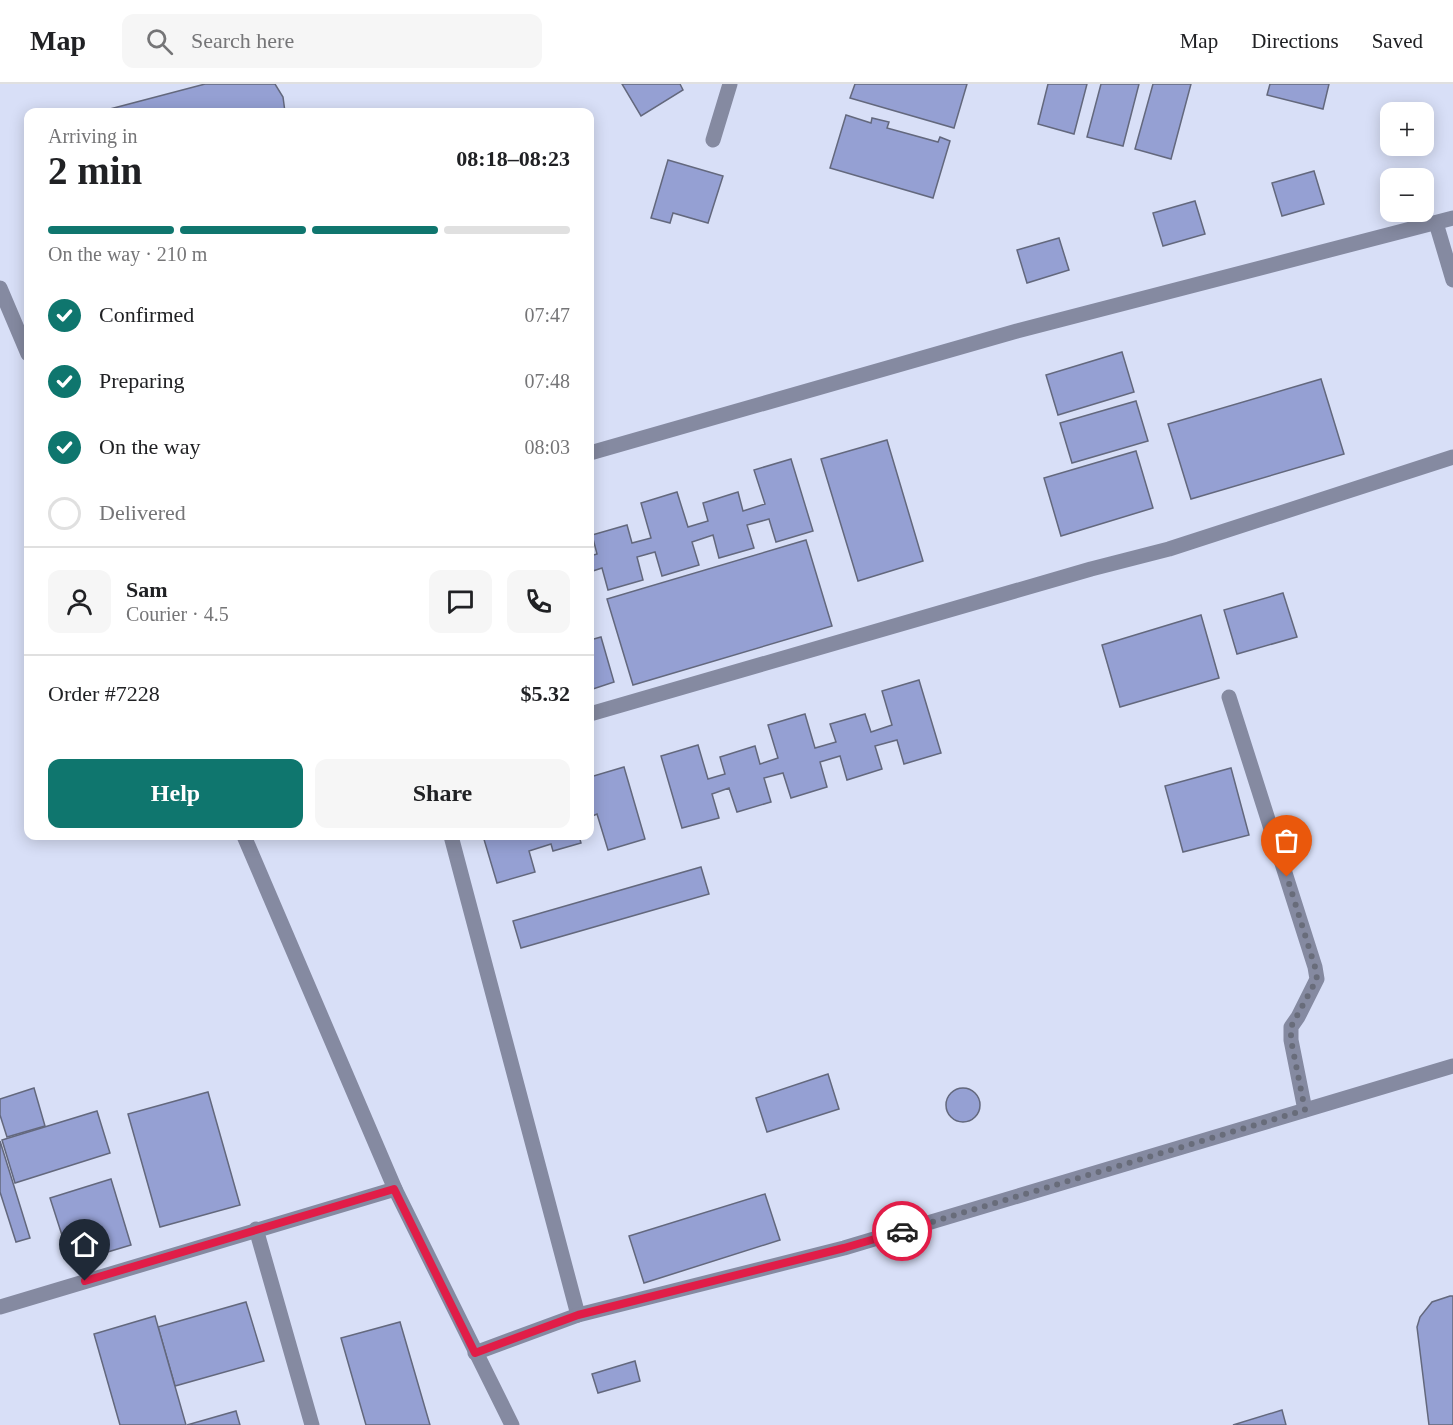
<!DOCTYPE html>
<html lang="en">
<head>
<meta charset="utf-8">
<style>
  :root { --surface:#fff; --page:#f6f6f6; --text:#202124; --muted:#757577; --line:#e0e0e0; --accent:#0f766e }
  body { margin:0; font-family:Georgia,serif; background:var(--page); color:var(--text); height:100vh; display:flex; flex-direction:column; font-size:22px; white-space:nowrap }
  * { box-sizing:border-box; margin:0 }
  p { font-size:20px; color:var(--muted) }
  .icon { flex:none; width:33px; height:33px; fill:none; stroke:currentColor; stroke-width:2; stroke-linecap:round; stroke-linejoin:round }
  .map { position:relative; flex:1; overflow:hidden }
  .drawer { position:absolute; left:24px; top:24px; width:570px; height:732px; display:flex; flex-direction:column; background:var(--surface); border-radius:12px; box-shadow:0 3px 15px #0003 }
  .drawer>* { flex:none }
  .controls { position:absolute; left:1380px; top:18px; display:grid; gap:12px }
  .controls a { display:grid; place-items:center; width:54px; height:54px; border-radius:12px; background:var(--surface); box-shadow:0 3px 15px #0003; font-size:30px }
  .pin { position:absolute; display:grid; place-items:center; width:51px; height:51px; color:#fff; margin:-62px -26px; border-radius:50% 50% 50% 0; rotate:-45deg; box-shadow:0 0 6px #0007 }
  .pin .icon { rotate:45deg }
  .courier { position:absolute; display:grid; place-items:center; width:60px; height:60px; margin:-30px; border:4px solid #e11d48; border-radius:50%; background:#fff; color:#222; box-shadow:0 2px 8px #0007 }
  .summary em { font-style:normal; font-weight:700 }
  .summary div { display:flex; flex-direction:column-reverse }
  .summary { display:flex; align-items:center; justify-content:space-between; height:102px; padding:0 24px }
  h1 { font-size:39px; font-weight:700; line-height:45px }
  .bar { display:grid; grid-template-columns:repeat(4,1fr); gap:9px 6px; align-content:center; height:72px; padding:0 24px }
  .bar i { height:8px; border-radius:4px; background:var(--line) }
  .bar .on { background:var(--accent) }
  .bar p { grid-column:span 4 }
  .line { display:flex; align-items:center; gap:15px; padding:0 24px; border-top:2px solid var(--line) }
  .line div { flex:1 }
  .round { display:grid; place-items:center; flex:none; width:63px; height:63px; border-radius:12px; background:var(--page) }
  ol { padding:0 24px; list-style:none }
  li { display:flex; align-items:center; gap:18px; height:66px }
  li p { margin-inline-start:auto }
  li .icon { padding:6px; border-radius:50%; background:var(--accent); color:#fff; stroke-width:4 }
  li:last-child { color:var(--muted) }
  li i { width:33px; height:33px; border:3px solid var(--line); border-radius:50% }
  .primary-button { display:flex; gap:12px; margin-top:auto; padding:12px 24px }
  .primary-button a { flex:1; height:69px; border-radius:12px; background:var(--accent); color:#fff; font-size:24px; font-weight:700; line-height:69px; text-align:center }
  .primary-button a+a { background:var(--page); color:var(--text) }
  header { display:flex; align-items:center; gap:36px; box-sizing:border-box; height:84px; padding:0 30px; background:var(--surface); border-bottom:2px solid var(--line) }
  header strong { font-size:28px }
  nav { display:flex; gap:33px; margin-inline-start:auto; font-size:21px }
  .search { width:420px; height:54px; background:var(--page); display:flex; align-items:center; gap:15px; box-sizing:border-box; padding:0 21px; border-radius:12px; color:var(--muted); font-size:22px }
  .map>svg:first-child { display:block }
  .building { fill:#95a0d3; stroke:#63687d; stroke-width:1.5 }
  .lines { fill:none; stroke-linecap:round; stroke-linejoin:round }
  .minor { stroke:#858aa1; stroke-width:15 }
  .done { stroke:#686c7a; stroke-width:6; stroke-dasharray:0 10.8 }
  .route { stroke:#e11d48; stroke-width:8 }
</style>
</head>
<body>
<header>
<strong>Map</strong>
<div class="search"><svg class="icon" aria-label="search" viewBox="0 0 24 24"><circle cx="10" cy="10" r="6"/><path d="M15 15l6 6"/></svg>Search here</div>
<nav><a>Map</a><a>Directions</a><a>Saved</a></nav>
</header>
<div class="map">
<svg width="1453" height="1341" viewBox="0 0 1453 1341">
  <rect width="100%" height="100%" fill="#d8dff7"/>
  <g class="building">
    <polygon points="205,0 275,0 283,13 285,28 104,28 110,25"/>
    <polygon points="622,0 680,0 683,6 641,32"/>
    <polygon points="855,0 967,0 954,44 850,14"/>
    <polygon points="1048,0 1087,0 1074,50 1038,40"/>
    <polygon points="1101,0 1139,0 1123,62 1087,53"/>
    <polygon points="1153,0 1191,0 1171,75 1135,65"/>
    <polygon points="1270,0 1329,0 1323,25 1267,11"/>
    <polygon points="846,31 871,39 872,34 889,38 887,44 938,58 940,53 950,57 933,114 830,84"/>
    <polygon points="668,76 723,92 708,139 673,129 670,139 651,134"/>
    <polygon points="1314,87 1324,120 1282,132 1272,99"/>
    <polygon points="1195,117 1205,150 1163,162 1153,129"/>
    <polygon points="1059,154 1069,186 1027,199 1017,166"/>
    <polygon points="1122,268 1134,308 1058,331 1046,291"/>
    <polygon points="1321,295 1344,370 1191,415 1168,340"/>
    <polygon points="1136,317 1148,357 1072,379 1060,339"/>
    <polygon points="887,356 923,477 858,497 821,375"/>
    <polygon points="1136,367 1153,424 1061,452 1044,394"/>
    <polygon points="791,375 813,447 776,458 769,435 747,441 754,464 719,474 713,451 692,458 699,481 662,492 655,468 637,473 643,496 608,506 602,484 590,488 590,472 597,470 592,451 627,441 632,459 651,454 641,419 677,408 688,443 708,437 703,419 738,408 743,427 765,420 754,386"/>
    <polygon points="806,456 832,542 633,601 607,515"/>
    <polygon points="1283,509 1297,553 1237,570 1224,526"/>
    <polygon points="1201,531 1219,594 1120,623 1102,561"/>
    <polygon points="601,553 614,598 590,606 590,556"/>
    <polygon points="919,596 941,669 904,680 897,656 875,662 882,685 847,696 840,672 820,678 827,703 791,714 783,689 764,694 771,718 737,728 729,704 712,710 719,734 682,744 661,672 698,661 708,695 725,690 720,673 755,662 760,680 778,674 768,641 805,630 815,664 836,658 830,640 865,630 871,648 892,641 882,607"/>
    <polygon points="624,683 645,755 608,766 597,730 590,733 590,717 593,716 590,704 590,693"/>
    <polygon points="1231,684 1249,751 1183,768 1165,702"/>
    <polygon points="483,752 579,752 581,759 553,767 551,760 529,767 535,788 497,799"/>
    <polygon points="701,783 709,810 521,864 513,837"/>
    <polygon points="828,990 839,1025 767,1048 756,1014"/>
    <circle cx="963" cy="1021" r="17"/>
    <polygon points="34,1004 45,1042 7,1053 0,1031 0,1015"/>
    <polygon points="208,1008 240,1121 160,1143 128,1030"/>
    <polygon points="97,1027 110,1069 15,1099 2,1056"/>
    <polygon points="0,1057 30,1154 16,1158 0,1108"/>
    <polygon points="111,1095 131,1161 71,1179 50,1114"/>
    <polygon points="765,1110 780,1156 644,1199 629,1152"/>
    <polygon points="1450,1212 1453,1212 1453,1341 1429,1341 1417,1243 1420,1233 1432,1218"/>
    <polygon points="246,1218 264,1277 175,1302 158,1243"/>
    <polygon points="155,1232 186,1341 120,1341 94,1250"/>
    <polygon points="400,1238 430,1341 366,1341 341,1254"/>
    <polygon points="635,1277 640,1297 598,1309 592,1290"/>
    <polygon points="1282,1326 1286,1341 1233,1341"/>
    <polygon points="236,1327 240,1341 187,1341"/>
  </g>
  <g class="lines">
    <g class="minor">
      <polyline points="713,56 730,0"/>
      <polyline points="1436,139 1453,196"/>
      <polyline points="0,204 28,270"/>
      <polyline points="590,369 1017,247 1453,134"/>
      <polyline points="1229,613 1315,883 1317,895 1298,933 1291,943 1291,956 1305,1026"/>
      <polyline points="590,630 1091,485 1169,465 1453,373"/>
      <polyline points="244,752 395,1105 512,1341"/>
      <polyline points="451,752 578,1231"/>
      <polyline points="256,1145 312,1341"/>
      <polyline points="0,1223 395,1105"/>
      <polyline points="475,1269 578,1231 844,1164 1453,982"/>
    </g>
  </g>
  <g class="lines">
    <polyline class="done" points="902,1147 1305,1026 1291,956 1291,943 1317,895 1315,883 1287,793"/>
    <polyline class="route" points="85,1197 394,1105 475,1269 578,1231 844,1164 902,1147"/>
  </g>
</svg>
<div class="controls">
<a>+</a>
<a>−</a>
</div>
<div class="pin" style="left:1287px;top:793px;background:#ea580c"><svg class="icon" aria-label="bag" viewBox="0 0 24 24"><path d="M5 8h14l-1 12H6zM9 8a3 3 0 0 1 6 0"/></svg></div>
<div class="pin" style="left:85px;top:1197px;background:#1f2937"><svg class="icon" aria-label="home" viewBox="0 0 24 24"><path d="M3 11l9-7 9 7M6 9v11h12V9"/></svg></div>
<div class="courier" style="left:902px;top:1147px"><svg class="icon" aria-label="car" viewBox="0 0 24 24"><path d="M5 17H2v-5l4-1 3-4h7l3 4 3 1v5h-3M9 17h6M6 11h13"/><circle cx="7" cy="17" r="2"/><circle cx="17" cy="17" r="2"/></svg></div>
<section class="drawer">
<div class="summary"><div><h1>2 min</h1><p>Arriving in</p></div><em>08:18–08:23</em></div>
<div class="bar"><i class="on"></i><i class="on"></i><i class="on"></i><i></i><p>On the way · 210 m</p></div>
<ol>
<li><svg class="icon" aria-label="check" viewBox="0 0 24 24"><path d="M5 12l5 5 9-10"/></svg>Confirmed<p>07:47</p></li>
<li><svg class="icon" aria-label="check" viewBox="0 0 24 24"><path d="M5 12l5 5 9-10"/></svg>Preparing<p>07:48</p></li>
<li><svg class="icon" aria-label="check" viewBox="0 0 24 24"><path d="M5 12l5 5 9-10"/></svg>On the way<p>08:03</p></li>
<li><i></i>Delivered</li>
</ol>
<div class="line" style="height:108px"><a class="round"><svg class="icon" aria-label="person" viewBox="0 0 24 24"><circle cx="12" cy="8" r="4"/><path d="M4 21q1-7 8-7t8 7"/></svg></a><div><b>Sam</b><p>Courier · 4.5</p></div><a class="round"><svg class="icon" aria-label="chat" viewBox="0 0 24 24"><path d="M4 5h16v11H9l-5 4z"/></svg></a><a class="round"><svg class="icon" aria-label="phone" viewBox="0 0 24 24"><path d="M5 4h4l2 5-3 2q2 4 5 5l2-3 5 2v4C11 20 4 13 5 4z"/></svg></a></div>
<div class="line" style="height:78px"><div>Order #7228</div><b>$5.32</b></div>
<div class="primary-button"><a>Help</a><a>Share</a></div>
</section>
</div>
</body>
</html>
